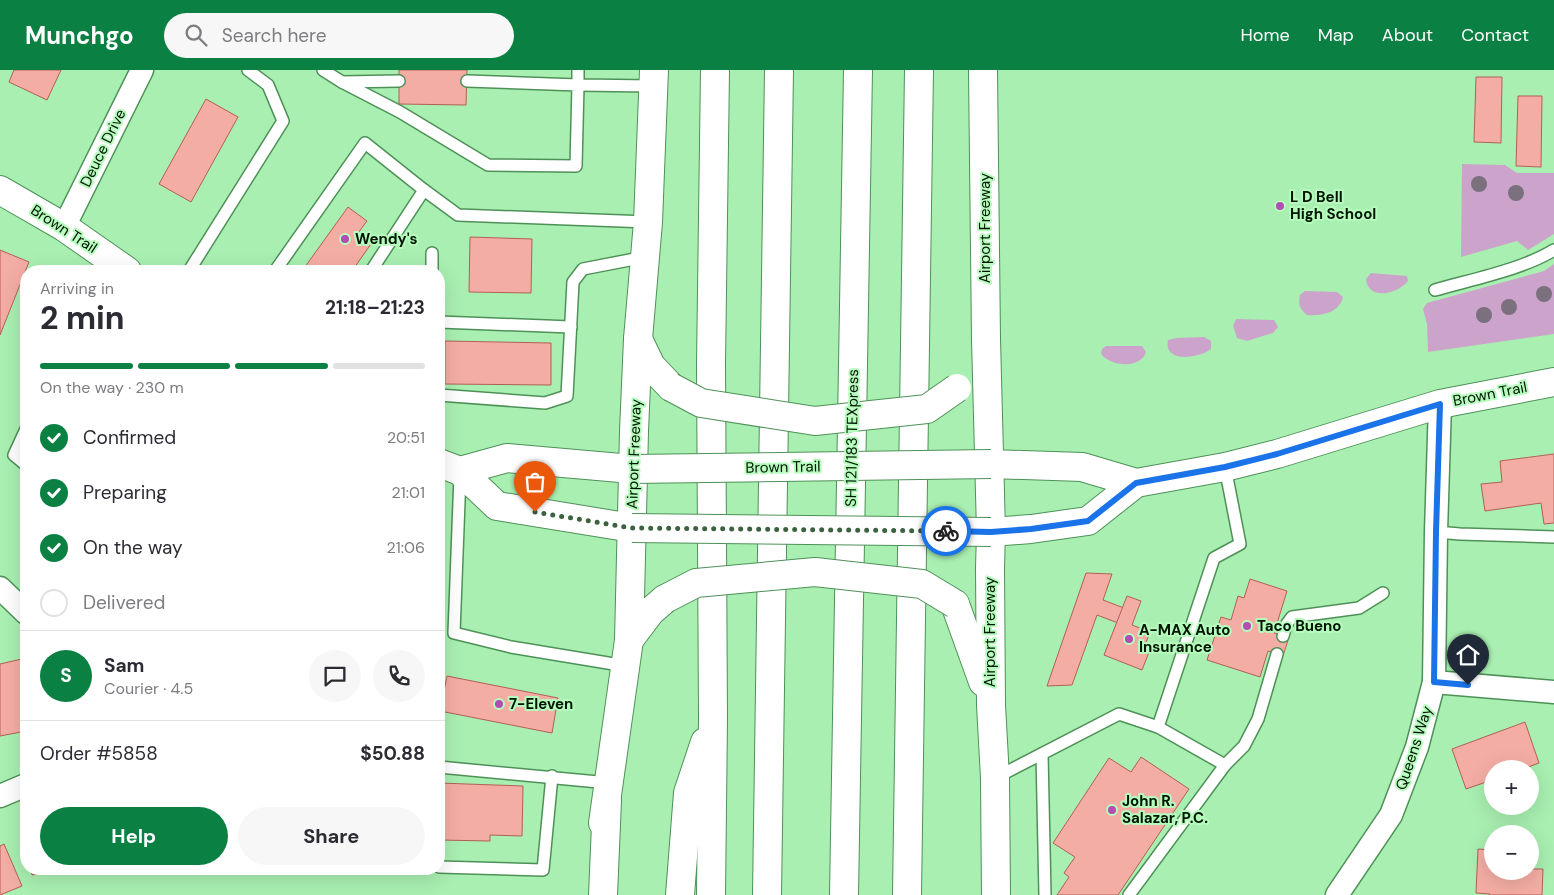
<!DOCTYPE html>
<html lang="en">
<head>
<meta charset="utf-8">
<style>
  :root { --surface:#fff; --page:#f7f7f7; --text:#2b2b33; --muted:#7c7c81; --line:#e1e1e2; --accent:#0b8043 }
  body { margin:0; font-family:"DM Sans",sans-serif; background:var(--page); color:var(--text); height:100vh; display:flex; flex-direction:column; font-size:19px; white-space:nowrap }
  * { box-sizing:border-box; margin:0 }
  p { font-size:16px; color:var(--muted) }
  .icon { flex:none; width:28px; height:28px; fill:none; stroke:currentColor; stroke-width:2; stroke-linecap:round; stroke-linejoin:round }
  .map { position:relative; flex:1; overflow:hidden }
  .side { position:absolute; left:20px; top:195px; width:425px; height:610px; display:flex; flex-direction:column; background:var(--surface); border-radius:20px; box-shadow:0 5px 20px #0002 }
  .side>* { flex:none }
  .buttons { position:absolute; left:1484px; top:690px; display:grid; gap:10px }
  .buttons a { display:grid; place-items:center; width:55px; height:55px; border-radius:50%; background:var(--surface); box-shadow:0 5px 20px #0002; font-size:25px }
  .pin { position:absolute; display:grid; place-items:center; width:42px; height:42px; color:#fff; margin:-51px -21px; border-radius:50% 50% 50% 0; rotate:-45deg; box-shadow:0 0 5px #0007 }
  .pin .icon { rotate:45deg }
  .courier { position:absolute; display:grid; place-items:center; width:50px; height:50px; margin:-25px; border:4px solid #1a73e8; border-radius:50%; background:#fff; color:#222; box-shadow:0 1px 6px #0007 }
  .summary em { font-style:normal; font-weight:700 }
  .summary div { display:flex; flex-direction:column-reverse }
  .summary { display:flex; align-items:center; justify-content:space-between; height:85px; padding:0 20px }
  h1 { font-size:32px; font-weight:700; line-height:38px }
  .bar { display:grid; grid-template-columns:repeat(4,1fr); gap:8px 5px; align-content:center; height:60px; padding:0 20px }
  .bar i { height:6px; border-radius:4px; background:var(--line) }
  .bar .selected { background:var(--accent) }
  .bar p { grid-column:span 4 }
  .line { display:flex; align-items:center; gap:12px; padding:0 20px; border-top:1px solid var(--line) }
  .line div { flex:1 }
  .round { display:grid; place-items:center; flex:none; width:52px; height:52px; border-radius:26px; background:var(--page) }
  ol { padding:0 20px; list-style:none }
  li { display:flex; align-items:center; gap:15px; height:55px }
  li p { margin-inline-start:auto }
  li .icon { padding:5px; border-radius:50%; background:var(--accent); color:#fff; stroke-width:4 }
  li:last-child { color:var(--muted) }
  li i { width:28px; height:28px; border:2px solid var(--line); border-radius:50% }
  .button { display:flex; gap:10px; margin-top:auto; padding:10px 20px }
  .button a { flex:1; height:58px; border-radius:30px; background:var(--accent); color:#fff; font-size:20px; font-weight:700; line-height:58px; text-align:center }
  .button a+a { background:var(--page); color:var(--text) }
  header { display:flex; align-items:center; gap:30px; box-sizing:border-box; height:70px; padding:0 25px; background:var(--accent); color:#fff }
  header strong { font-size:24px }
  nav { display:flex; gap:28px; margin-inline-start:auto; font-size:18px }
  .search { width:350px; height:45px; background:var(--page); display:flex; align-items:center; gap:12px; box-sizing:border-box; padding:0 18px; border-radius:28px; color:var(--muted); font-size:19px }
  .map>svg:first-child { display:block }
  .green { fill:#cca3cb }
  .building { fill:#f4ada4; stroke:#b35f56 }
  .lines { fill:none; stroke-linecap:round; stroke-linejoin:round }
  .service-casing { stroke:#4e9158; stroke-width:14 }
  .minor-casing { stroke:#4e9158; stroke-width:25 }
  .tertiary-casing { stroke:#4e9158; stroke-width:30 }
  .secondary-casing { stroke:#4e9158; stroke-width:30 }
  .motorway-casing { stroke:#4e9158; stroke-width:30 }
  .service { stroke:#fff; stroke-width:11 }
  .minor { stroke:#fff; stroke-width:22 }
  .tertiary { stroke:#fff; stroke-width:28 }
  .secondary { stroke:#fff; stroke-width:28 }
  .motorway { stroke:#fff; stroke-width:28 }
  .tertiary-bridge-casing { stroke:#4e9158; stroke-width:30; stroke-linecap:butt }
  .secondary-bridge-casing { stroke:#4e9158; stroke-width:30; stroke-linecap:butt }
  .tertiary-bridge { stroke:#fff; stroke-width:28 }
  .secondary-bridge { stroke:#fff; stroke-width:28 }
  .tree { fill:#7a707e }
  .done { stroke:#3b613f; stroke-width:5; stroke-dasharray:0 9 }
  .route { stroke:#1a73e8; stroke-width:6 }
  .poi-dot { fill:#b24db3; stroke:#b6fcbd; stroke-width:2 }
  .labels { text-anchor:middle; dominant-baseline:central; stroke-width:4; stroke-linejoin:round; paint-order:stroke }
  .street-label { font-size:15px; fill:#001502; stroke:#b6fcbd }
  .poi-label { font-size:15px; font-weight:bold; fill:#001502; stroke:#b6fcbd; text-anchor:start }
</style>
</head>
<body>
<header>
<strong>Munchgo</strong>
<div class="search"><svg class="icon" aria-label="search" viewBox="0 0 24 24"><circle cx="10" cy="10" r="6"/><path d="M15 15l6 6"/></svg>Search here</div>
<nav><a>Home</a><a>Map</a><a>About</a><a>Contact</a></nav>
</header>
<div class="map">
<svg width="1554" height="825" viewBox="0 0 1554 825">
  <rect width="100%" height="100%" fill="#a9efb1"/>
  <g class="green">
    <polygon points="1462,94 1505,95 1517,103 1554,103 1554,164 1528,180 1517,171 1461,187"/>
    <polygon points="1554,194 1554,264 1428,282 1427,254 1423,239 1427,233 1544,201"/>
    <path d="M1371,203L1407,206L1408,211C1398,224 1368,231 1366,209Z"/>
    <path d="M1305,221L1337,222L1343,227C1339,243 1322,246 1307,245C1300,239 1298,235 1300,225Z"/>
    <polygon points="1236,249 1274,250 1278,257 1273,263 1247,271 1237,268 1233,256"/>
    <path d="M1204,267L1211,271V279C1200,288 1163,294 1168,270L1176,268Z"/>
    <path d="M1106,276H1142L1146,282C1141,299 1111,297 1101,284L1102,279Z"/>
  </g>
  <g class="building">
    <polygon points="14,0 61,0 47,30 9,12"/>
    <polygon points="399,0 467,0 466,35 399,34"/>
    <polygon points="1476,7 1502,7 1501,73 1474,72"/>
    <polygon points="1518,26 1542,26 1541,97 1516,96"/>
    <polygon points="206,29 238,47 191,132 159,114"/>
    <polygon points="348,137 367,151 358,163 371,174 352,201 302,201"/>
    <polygon points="470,167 532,169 531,223 469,222"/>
    <polygon points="0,180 29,192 0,265"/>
    <polygon points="445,271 551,273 551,315 445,314"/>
    <polygon points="1554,384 1554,453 1544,454 1541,433 1485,441 1481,414 1502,412 1500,391"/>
    <polygon points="1086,503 1112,504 1103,530 1124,538 1118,553 1097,545 1072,615 1047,616"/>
    <polygon points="1250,509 1287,521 1274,563 1289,567 1283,586 1268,581 1260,607 1207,590 1221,547 1231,550 1238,526 1244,528"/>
    <polygon points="1127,526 1141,531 1132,555 1150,562 1145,575 1151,577 1142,600 1104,585"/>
    <polygon points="26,588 26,661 0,666 0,594"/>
    <polygon points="447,606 558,628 552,663 440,641"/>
    <polygon points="1525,652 1539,693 1523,699 1492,699 1492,710 1466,719 1452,679"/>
    <polygon points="1141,687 1189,719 1118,825 1057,825 1069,807 1064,803 1075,787 1053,773 1109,688 1131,702"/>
    <polygon points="439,713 523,716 522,766 490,765 490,771 439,770"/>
    <polygon points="4,774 22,816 0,825 0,776"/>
    <polygon points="1478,779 1492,780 1492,801 1530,801 1530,799 1543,799 1542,825 1490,825 1490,824 1476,823"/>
    <polygon points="31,799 60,799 32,805"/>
  </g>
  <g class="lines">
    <g class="service-casing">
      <g id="service">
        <polyline points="323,0 342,12 399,11"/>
        <polyline points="578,0 578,15 653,16"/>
        <polyline points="342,12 400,42 488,95 576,96 578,15 467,11"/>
        <polyline points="424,120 458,145 648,152"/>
        <polyline points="189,201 283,51 268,15 248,0"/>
        <polyline points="275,201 365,73 424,120 371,201"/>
        <polyline points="432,201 432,183"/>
        <path d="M1435,220C1473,209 1521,200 1554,180"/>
        <polyline points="439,252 571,257"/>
        <polyline points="439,325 545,333 567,326 573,212 583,199 645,187"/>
        <polyline points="26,359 14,385 26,395"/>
        <polyline points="460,405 454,563 511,577 626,596"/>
        <polyline points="1436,462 1460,464 1554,467"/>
        <polyline points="1283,566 1286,555 1292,547 1359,538 1383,523"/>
        <polyline points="1158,657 1214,488 1240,474 1225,397"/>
        <polyline points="1042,684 1045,825"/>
        <polyline points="439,697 609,713"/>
        <polyline points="995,708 1119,644 1158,657 1225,695"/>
        <polyline points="439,797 543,800 552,706"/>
        <polyline points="1129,825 1225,695 1244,676 1258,649 1277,584"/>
      </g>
    </g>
    <g class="minor-casing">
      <g id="minor">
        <polyline points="64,157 142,0"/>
        <polyline points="0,518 26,543"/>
        <polyline points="1434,612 1554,622"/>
        <polyline points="0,726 26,715"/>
        <polyline points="1337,825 1391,745 1417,677 1434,612 1436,462 1440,334"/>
      </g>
    </g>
    <g class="tertiary-casing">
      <g id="tertiary">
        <polyline points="0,120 64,157 127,201"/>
        <polyline points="439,393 460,401 497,436 632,458"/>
        <polyline points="991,394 1082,397 1136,413 1225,397 1277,384 1440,334 1554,312"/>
        <polyline points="460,401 507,388 632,399"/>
        <polyline points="991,462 1031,459 1088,451 1136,413"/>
      </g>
    </g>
    <g class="secondary-casing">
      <g id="secondary">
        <polyline points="983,0 986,269 991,462 990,498 991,635 995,708 996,825"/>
        <polyline points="638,269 651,296 671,317"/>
        <polyline points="955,534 983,612"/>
        <polyline points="629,570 651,541 665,529"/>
        <polyline points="603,753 629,570 634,361 638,269 648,152 654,0"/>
      </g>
    </g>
    <g class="motorway-casing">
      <g id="motorway">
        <polyline points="603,825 607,731"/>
        <polyline points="680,825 688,723 705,672"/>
        <polyline points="711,825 713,649 711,294 715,0"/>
        <polyline points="767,825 779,0"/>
        <polyline points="844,825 858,0"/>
        <polyline points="907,825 919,0"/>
      </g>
    </g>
    <use href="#service" class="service"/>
    <use href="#minor" class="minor"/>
    <use href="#tertiary" class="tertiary"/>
    <use href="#secondary" class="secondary"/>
    <use href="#motorway" class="motorway"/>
    <g class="tertiary-bridge-casing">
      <g id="tertiary-bridge">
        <polyline points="632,399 991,394"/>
        <polyline points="632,458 991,462"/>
      </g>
    </g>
    <g class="secondary-bridge-casing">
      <g id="secondary-bridge">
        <polyline points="671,317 701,333 815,351 927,339 957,318"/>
        <polyline points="665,529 696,513 815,502 922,514 955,534"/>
      </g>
    </g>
    <use href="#tertiary-bridge" class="tertiary-bridge"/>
    <use href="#secondary-bridge" class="secondary-bridge"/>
  </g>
  <g class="tree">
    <circle cx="1479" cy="114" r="8"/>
    <circle cx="1516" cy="123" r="8"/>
    <circle cx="1544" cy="224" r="8"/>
    <circle cx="1509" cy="237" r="8"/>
    <circle cx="1484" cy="245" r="8"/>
  </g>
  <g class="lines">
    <polyline class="done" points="535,442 632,458 946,461"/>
    <polyline class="route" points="946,461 991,462 1031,459 1088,451 1136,413 1225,397 1277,384 1440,334 1436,462 1434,612 1468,615"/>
  </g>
  <g class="poi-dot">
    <circle cx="1280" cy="136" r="5"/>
    <circle cx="345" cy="169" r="5"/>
    <circle cx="1247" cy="556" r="5"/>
    <circle cx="1129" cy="569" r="5"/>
    <circle cx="499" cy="634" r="5"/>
    <circle cx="1112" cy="740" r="5"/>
  </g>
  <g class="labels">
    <g class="street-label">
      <text transform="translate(103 78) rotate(-64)">Deuce Drive</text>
      <text transform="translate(985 158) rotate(-90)">Airport Freeway</text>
      <text transform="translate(64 159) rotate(33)">Brown Trail</text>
      <text transform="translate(1490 324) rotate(-11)">Brown Trail</text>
      <text transform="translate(852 368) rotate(-89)">SH 121/183 TEXpress</text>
      <text transform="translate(634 384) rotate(-88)">Airport Freeway</text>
      <text transform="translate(783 397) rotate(-1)">Brown Trail</text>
      <text transform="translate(990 562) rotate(-90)">Airport Freeway</text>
      <text transform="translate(1414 678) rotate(-72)">Queens Way</text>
    </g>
    <g class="poi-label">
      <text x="1290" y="127">L D Bell<tspan x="1290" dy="17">High School</tspan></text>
      <text x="355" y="169">Wendy's</text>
      <text x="1257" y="556">Taco Bueno</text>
      <text x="1139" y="560">A-MAX Auto<tspan x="1139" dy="17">Insurance</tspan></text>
      <text x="509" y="634">7-Eleven</text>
      <text x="1122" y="731">John R.<tspan x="1122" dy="17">Salazar, P.C.</tspan></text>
    </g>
  </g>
</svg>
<div class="buttons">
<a>+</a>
<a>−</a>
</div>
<div class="pin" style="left:535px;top:442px;background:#ea580c"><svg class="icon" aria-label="bag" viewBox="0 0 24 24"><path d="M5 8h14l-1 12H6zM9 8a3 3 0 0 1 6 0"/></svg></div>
<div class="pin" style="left:1468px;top:615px;background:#1f2937"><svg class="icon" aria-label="home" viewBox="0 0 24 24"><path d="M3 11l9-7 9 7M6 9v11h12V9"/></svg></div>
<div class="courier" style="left:946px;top:461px"><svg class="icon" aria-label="bike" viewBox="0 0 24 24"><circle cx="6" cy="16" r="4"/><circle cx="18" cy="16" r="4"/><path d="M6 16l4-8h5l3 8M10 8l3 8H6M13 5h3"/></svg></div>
<section class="side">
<div class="summary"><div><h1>2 min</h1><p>Arriving in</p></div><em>21:18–21:23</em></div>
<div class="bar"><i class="selected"></i><i class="selected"></i><i class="selected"></i><i></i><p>On the way · 230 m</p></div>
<ol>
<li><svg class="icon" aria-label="check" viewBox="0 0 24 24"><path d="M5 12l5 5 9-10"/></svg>Confirmed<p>20:51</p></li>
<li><svg class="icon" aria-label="check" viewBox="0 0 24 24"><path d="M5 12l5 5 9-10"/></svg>Preparing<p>21:01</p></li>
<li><svg class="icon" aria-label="check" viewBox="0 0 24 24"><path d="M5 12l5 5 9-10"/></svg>On the way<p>21:06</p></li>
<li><i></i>Delivered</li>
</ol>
<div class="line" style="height:90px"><b class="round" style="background:var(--accent);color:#fff">S</b><div><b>Sam</b><p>Courier · 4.5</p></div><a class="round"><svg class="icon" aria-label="chat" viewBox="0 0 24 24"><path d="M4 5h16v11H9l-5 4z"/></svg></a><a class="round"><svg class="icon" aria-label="phone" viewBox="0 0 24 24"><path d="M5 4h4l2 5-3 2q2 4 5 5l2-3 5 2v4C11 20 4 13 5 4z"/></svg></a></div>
<div class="line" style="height:65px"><div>Order #5858</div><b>$50.88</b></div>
<div class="button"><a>Help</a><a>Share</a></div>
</section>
</div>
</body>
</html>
